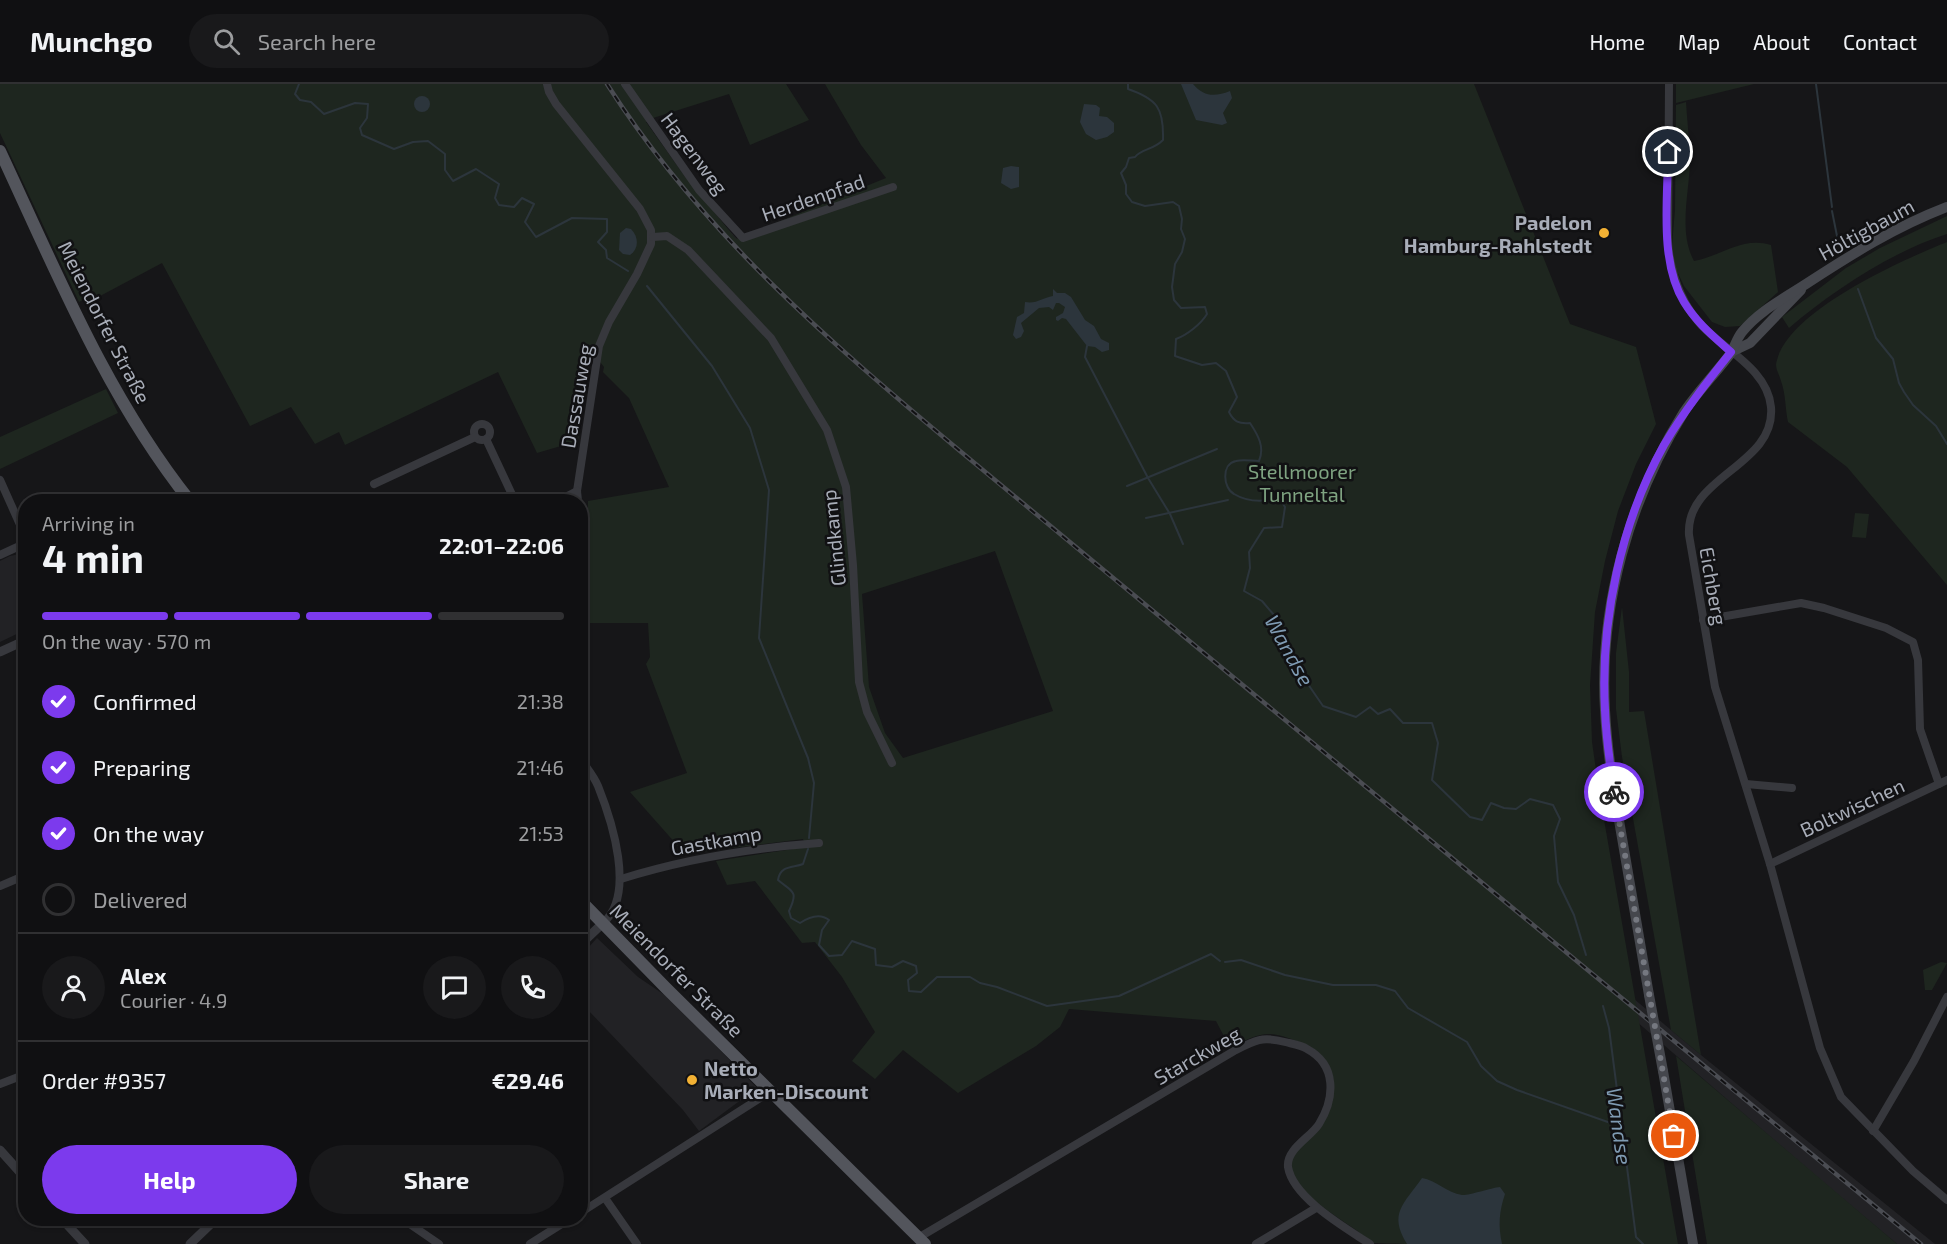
<!DOCTYPE html>
<html lang="en">
<head>
<meta charset="utf-8">
<style>
  :root { --surface:#101012; --page:#19191b; --text:#f1f3f6; --muted:#9c9d9f; --line:#303032; --accent:#7c3aed }
  body { margin:0; font-family:"Exo 2",sans-serif; background:var(--page); color:var(--text); height:100vh; display:flex; flex-direction:column; font-size:22px; white-space:nowrap }
  * { box-sizing:border-box; margin:0 }
  p { font-size:20px; color:var(--muted) }
  .icon { flex:none; width:33px; height:33px; fill:none; stroke:currentColor; stroke-width:2; stroke-linecap:round; stroke-linejoin:round }
  .map { position:relative; flex:1; overflow:hidden }
  .details { position:absolute; left:18px; top:410px; width:570px; height:732px; display:flex; flex-direction:column; background:var(--surface); border-radius:24px; box-shadow:0 2px 4px #0004,0 0 0 2px var(--line) }
  .details>* { flex:none }
  .pin { position:absolute; display:grid; place-items:center; width:51px; height:51px; color:#fff; margin:-26px; border:3px solid #fff; border-radius:50%; box-shadow:0 2px 6px #0007 }
  .courier { position:absolute; display:grid; place-items:center; width:60px; height:60px; margin:-30px; border:4px solid #7c3aed; border-radius:50%; background:#fff; color:#222; box-shadow:0 2px 8px #0007 }
  .overview em { font-style:normal; font-weight:700 }
  .overview div { display:flex; flex-direction:column-reverse }
  .overview { display:flex; align-items:center; justify-content:space-between; height:102px; padding:0 24px }
  h1 { font-size:39px; font-weight:700; line-height:45px }
  .bar { display:grid; grid-template-columns:repeat(4,1fr); gap:9px 6px; align-content:center; height:72px; padding:0 24px }
  .bar i { height:8px; border-radius:4px; background:var(--line) }
  .bar .on { background:var(--accent) }
  .bar p { grid-column:span 4 }
  .line { display:flex; align-items:center; gap:15px; padding:0 24px; border-top:2px solid var(--line) }
  .line div { flex:1 }
  .round { display:grid; place-items:center; flex:none; width:63px; height:63px; border-radius:32px; background:var(--page) }
  ol { padding:0 24px; list-style:none }
  li { display:flex; align-items:center; gap:18px; height:66px }
  li p { margin-inline-start:auto }
  li .icon { padding:6px; border-radius:50%; background:var(--accent); color:#fff; stroke-width:4 }
  li:last-child { color:var(--muted) }
  li i { width:33px; height:33px; border:3px solid var(--line); border-radius:50% }
  .cta { display:flex; gap:12px; margin-top:auto; padding:12px 24px }
  .cta a { flex:1; height:69px; border-radius:36px; background:var(--accent); color:#fff; font-size:24px; font-weight:700; line-height:69px; text-align:center }
  .cta a+a { background:var(--page); color:var(--text) }
  header { display:flex; align-items:center; gap:36px; box-sizing:border-box; height:84px; padding:0 30px; background:var(--surface); border-bottom:2px solid var(--line) }
  header strong { font-size:28px }
  nav { display:flex; gap:33px; margin-inline-start:auto; font-size:21px }
  .search { width:420px; height:54px; background:var(--page); display:flex; align-items:center; gap:15px; box-sizing:border-box; padding:0 21px; border-radius:33px; color:var(--muted); font-size:22px }
  .map>svg:first-child { display:block }
  .built { fill:#222225 }
  .green { fill:#1e261f; fill-rule:evenodd }
  .water { fill:#2c353c }
  .lines { fill:none; stroke-linecap:round; stroke-linejoin:round }
  .stream { stroke:#2c353c; stroke-width:2 }
  .minor { stroke:#37383d; stroke-width:8 }
  .tertiary { stroke:#37383d; stroke-width:9 }
  .secondary { stroke:#45474d; stroke-width:10 }
  .primary { stroke:#53555c; stroke-width:12 }
  .rail-casing { stroke:#4a4c52; stroke-width:4.5 }
  .rail { stroke:#111113; stroke-width:2; stroke-dasharray:7; stroke-linecap:butt }
  .secondary-bridge { stroke:#45474d; stroke-width:10 }
  .done { stroke:#757880; stroke-width:6; stroke-dasharray:0 10.8 }
  .route { stroke:#7c3aed; stroke-width:8 }
  .poi-dot { fill:#f2b134; stroke:#111113; stroke-width:2 }
  .labels { text-anchor:middle; dominant-baseline:central; stroke-width:5; stroke-linejoin:round; paint-order:stroke }
  .street-label { font-size:20px; fill:#a8adb8; stroke:#111113 }
  .poi-label { font-size:20px; font-weight:bold; fill:#a8adb8; stroke:#111113; text-anchor:end }
  .park-label { font-size:20px; fill:#7fa381; stroke:#111113 }
  .water-label { font-size:21px; font-style:italic; fill:#7f9bb3; stroke:#111113 }
</style>
</head>
<body>
<header>
<strong>Munchgo</strong>
<div class="search"><svg class="icon" aria-label="search" viewBox="0 0 24 24"><circle cx="10" cy="10" r="6"/><path d="M15 15l6 6"/></svg>Search here</div>
<nav><a>Home</a><a>Map</a><a>About</a><a>Contact</a></nav>
</header>
<div class="map">
<svg width="1947" height="1160" viewBox="0 0 1947 1160">
  <rect width="100%" height="100%" fill="#161618"/>
  <g class="built">
    <polygon points="618,0 683,90 727,144 762,182 891,293 1701,971 1935,1160 1897,1160 1824,1099 1600,906 738,194"/>
    <polygon points="19,470 25,472 25,546 0,558 0,477 10,472"/>
    <polygon points="597,854 638,893 669,914 757,1004 699,1047 683,1026 589,927 581,930 580,873"/>
  </g>
  <g class="green">
    <path d="M0,0H786L809,36L750,61L729,10L653,34L646,38L683,90L736,155L886,94L861,61L825,0H1474L1570,240L1636,263L1656,340L1636,380L1618,427L1605,477L1595,528L1590,601L1592,658L1599,707L1678,1160C1598,1160 1518,1160 1437,1160C1425,1160 1383,1160 1374,1159C1368,1156 1361,1150 1356,1146C1343,1137 1330,1129 1319,1120C1307,1110 1287,1092 1291,1076C1295,1062 1314,1053 1321,1042C1341,1012 1340,974 1302,959C1267,945 1262,948 1230,964L1216,937L1069,925L1060,943L1036,962L958,1009L903,966L875,995L852,977L875,948L842,893L815,858L802,859L755,797L727,801L716,777L806,763L803,755L685,770L630,708L687,689L646,580L650,573L648,539H585L588,417L669,403L629,314L603,288L604,283L593,269L587,291L578,357L537,369L498,288L345,361L339,348L315,360L291,323L250,342L162,179L87,219L85,215L79,218L0,49ZM995,467L1053,627L903,674L885,649L869,603L862,510Z"/>
    <polygon points="1676,0 1754,0 1676,19"/>
    <path d="M1686,18C1687,35 1689,53 1690,70C1691,104 1677,146 1694,177C1722,172 1742,152 1771,161L1778,208L1740,242L1725,243L1712,238L1684,202L1676,185L1672,161L1675,126L1676,21Z"/>
    <path d="M1947,132V150C1893,167 1832,207 1789,244L1782,233L1846,184L1880,164Z"/>
    <path d="M1947,158V501L1847,383L1788,338C1785,324 1786,311 1781,297C1779,289 1774,284 1777,276C1790,226 1902,176 1947,158Z"/>
    <polygon points="106,305 118,329 0,385 0,353"/>
    <polygon points="1855,429 1869,430 1866,454 1852,453"/>
    <polygon points="1622,523 1629,588 1629,628 1644,627 1701,971 1671,946 1622,673 1616,625 1616,569"/>
    <polygon points="1941,878 1947,879 1932,906 1925,906 1923,886"/>
    <polygon points="1676,972 1897,1160 1707,1160"/>
  </g>
  <g class="water">
    <path d="M1181,0H1193C1204,13 1215,13 1230,7L1232,14L1223,29L1227,39L1222,41L1196,36Z"/>
    <circle cx="422" cy="20" r="8"/>
    <polygon points="1084,20 1096,21 1100,24 1099,32 1107,33 1114,39 1114,48 1107,53 1096,56 1086,50 1080,38"/>
    <polygon points="1011,82 1019,83 1019,103 1011,105 1001,99 1003,84"/>
    <path d="M626,144L631,145C639,153 639,165 630,171L623,170L619,166L620,149Z"/>
    <path d="M1053,205L1057,209H1065L1071,213L1085,236L1094,242L1101,255L1109,259V266L1102,268L1095,263L1087,262L1066,235L1062,234L1058,237L1056,236V233L1063,229L1065,223L1059,219H1056L1053,226L1049,223L1039,224L1021,239L1024,247L1021,253L1016,255L1013,251L1017,233L1024,229L1025,218C1037,220 1042,214 1053,212Z"/>
    <path d="M1422,1094C1436,1096 1447,1109 1462,1111C1467,1112 1491,1104 1500,1103L1505,1110C1499,1128 1498,1141 1502,1160H1407C1388,1129 1404,1120 1422,1094Z"/>
  </g>
  <g class="lines">
    <g class="stream">
      <polyline points="299,0 295,10 300,16 311,18 324,30 355,19 368,20 367,34 360,44 362,51 394,65 413,58 428,57 445,70 445,86 453,97 476,85 499,100 495,114 499,121 514,123 522,114 534,120 525,138 536,153 572,134 607,135 607,148 598,158 606,166 607,174 628,187"/>
      <path d="M1128,0V5C1157,15 1164,24 1163,56C1152,67 1142,64 1135,73L1129,74L1126,83L1121,89L1126,101V110L1132,118L1145,122L1173,118L1179,122L1182,135L1181,145L1185,155L1182,168L1175,180L1172,203L1174,216L1181,224L1205,223L1207,230C1201,240 1187,251 1176,255L1175,272L1202,281L1216,279L1226,287L1237,313L1229,328C1234,338 1239,340 1250,339C1258,351 1265,363 1259,377C1252,377 1243,375 1236,377C1221,380 1223,404 1234,410C1249,419 1264,418 1279,414L1285,423L1282,443L1264,444L1249,468L1250,484L1244,507L1262,517L1274,531L1301,590L1323,622L1356,633L1370,623L1378,630L1390,625L1403,639H1432L1438,659L1432,696L1470,733L1482,736L1491,719L1504,724L1516,725L1530,715L1553,721L1560,735L1554,752L1558,798L1574,831L1586,871"/>
      <polyline points="1816,0 1832,123"/>
      <polyline points="1832,127 1837,152"/>
      <polyline points="647,202 712,282 750,344 769,406 759,554 808,674 814,699 809,754"/>
      <polyline points="1858,205 1876,254 1893,275 1899,299 1904,308 1913,321 1936,342 1947,360"/>
      <polyline points="1087,262 1085,273 1148,394 1170,430 1183,460"/>
      <polyline points="1127,402 1217,365"/>
      <polyline points="1146,434 1228,416"/>
      <path d="M808,765L803,780C793,784 780,781 778,796C792,808 799,806 789,827L791,834L800,839C809,833 820,829 829,836L822,846L819,861L829,872L842,871L852,857L875,865L876,881L892,883L903,877L916,882L917,889L908,896L909,907L921,908L937,893H970L980,899L997,903L1047,922L1119,912L1211,870L1220,877"/>
      <polyline points="1225,878 1241,876 1285,891 1333,901 1376,901 1395,907 1408,924 1467,958 1481,982 1497,997 1517,1006 1622,1043"/>
      <polyline points="1603,922 1609,944 1636,1153 1643,1160"/>
    </g>
    <g class="minor">
      <polyline points="547,0 549,8 556,20 640,125 651,146 651,160 637,190 609,238 599,262 577,407 578,417"/>
      <polyline points="625,0 699,106 743,154 893,103"/>
      <path d="M1669,0L1668,159C1671,190 1680,218 1702,242C1725,266 1768,286 1771,323C1776,382 1685,392 1689,451L1715,603L1770,780L1820,964L1841,1013L1913,1087L1947,1116"/>
      <polyline points="653,153 667,152 688,166 771,254 827,346 846,403 853,481 859,598 867,628 892,679"/>
      <circle cx="482" cy="348" r="8"/>
      <polyline points="486,355 515,417"/>
      <polyline points="0,396 26,454"/>
      <polyline points="374,400 475,353"/>
      <polyline points="558,417 577,407"/>
      <polyline points="580,446 580,515"/>
      <polyline points="0,471 26,459"/>
      <polyline points="1703,536 1801,519 1824,524 1886,544 1913,558 1918,576 1920,645 1939,700"/>
      <path d="M580,674C586,683 594,692 598,702C612,737 636,811 603,839"/>
      <polyline points="1746,700 1792,704"/>
      <polyline points="1770,780 1947,696"/>
      <path d="M621,795C685,775 752,764 819,759"/>
      <polyline points="0,802 26,791"/>
      <polyline points="0,1000 26,990"/>
      <polyline points="1873,1047 1914,977 1947,913"/>
      <polyline points="605,1114 637,1160"/>
      <polyline points="580,1129 771,1007"/>
      <polyline points="401,1134 439,1160"/>
      <path d="M918,1154L1234,967C1255,956 1262,952 1285,958C1293,960 1301,961 1307,965C1337,981 1335,1014 1319,1040C1311,1053 1286,1065 1288,1083C1293,1114 1346,1144 1370,1160"/>
      <polyline points="530,1160 571,1134"/>
      <polyline points="1256,1160 1316,1124"/>
    </g>
    <g class="tertiary">
      <polyline points="0,568 26,556"/>
      <polyline points="580,861 603,839"/>
      <polyline points="0,1066 26,1095"/>
      <polyline points="61,1134 85,1160"/>
      <polyline points="190,1160 217,1134"/>
    </g>
    <g class="secondary">
      <polyline points="1731,268 1750,259 1801,206"/>
      <path d="M1649,911C1640,856 1630,802 1621,748C1614,707 1607,667 1605,626C1599,522 1629,416 1684,328C1698,307 1716,289 1731,269C1735,262 1737,254 1742,248C1759,227 1783,215 1806,200C1852,170 1895,143 1947,123"/>
      <polyline points="1663,987 1693,1160"/>
    </g>
    <g class="primary">
      <path d="M0,67C56,187 107,313 190,417"/>
      <polyline points="580,816 666,904 925,1160"/>
    </g>
    <g class="rail-casing">
      <path id="rail" d="M607,0C701,147 828,257 960,367C1028,424 1096,480 1164,536C1416,744 1668,953 1921,1160"/>
    </g>
    <use href="#rail" class="rail"/>
    <polyline class="secondary-bridge" points="1649,911 1663,987"/>
  </g>
  <g class="lines">
    <polyline class="done" points="1614,708 1674,1052"/>
    <path class="route" d="M1614,708C1610,681 1606,653 1605,626C1600,537 1621,438 1664,361C1684,327 1707,298 1731,268C1713,252 1696,238 1684,218C1659,177 1668,114 1668,68"/>
  </g>
  <g class="poi-dot">
    <circle cx="1604" cy="149" r="6"/>
    <circle cx="692" cy="996" r="6"/>
  </g>
  <g class="labels">
    <g class="street-label">
      <text transform="translate(695 69) rotate(53)">Hagenweg</text>
      <text transform="translate(813 113) rotate(-19)">Herdenpfad</text>
      <text transform="translate(1866 145) rotate(-29)">Höltigbaum</text>
      <text transform="translate(105 238) rotate(63)">Meiendorfer Straße</text>
      <text transform="translate(576 312) rotate(-80)">Dassauweg</text>
      <text transform="translate(833 454) rotate(-96)">Glindkamp</text>
      <text transform="translate(1714 502) rotate(80)">Eichberg</text>
      <text transform="translate(1852 723) rotate(-25)">Boltwischen</text>
      <text transform="translate(716 756) rotate(-10)">Gastkamp</text>
      <text transform="translate(677 886) rotate(45)">Meiendorfer Straße</text>
      <text transform="translate(1197 971) rotate(-30)">Starckweg</text>
    </g>
    <g class="poi-label">
      <text x="1592" y="138">Padelon<tspan x="1592" dy="23">Hamburg-Rahlstedt</tspan></text>
      <text x="704" y="984" text-anchor="start">Netto<tspan x="704" dy="23">Marken-Discount</tspan></text>
    </g>
    <g class="park-label">
      <text x="1302" y="387">Stellmoorer<tspan x="1302" dy="23">Tunneltal</tspan></text>
    </g>
    <g class="water-label">
      <text transform="translate(1290 566) rotate(61)">Wandse</text>
      <text transform="translate(1620 1042) rotate(82)">Wandse</text>
    </g>
  </g>
</svg>
<div class="pin" style="left:1674px;top:1052px;background:#ea580c"><svg class="icon" aria-label="bag" viewBox="0 0 24 24"><path d="M5 8h14l-1 12H6zM9 8a3 3 0 0 1 6 0"/></svg></div>
<div class="pin" style="left:1668px;top:68px;background:#1f2937"><svg class="icon" aria-label="home" viewBox="0 0 24 24"><path d="M3 11l9-7 9 7M6 9v11h12V9"/></svg></div>
<div class="courier" style="left:1614px;top:708px"><svg class="icon" aria-label="bike" viewBox="0 0 24 24"><circle cx="6" cy="16" r="4"/><circle cx="18" cy="16" r="4"/><path d="M6 16l4-8h5l3 8M10 8l3 8H6M13 5h3"/></svg></div>
<section class="details">
<div class="overview"><div><h1>4 min</h1><p>Arriving in</p></div><em>22:01–22:06</em></div>
<div class="bar"><i class="on"></i><i class="on"></i><i class="on"></i><i></i><p>On the way · 570 m</p></div>
<ol>
<li><svg class="icon" aria-label="check" viewBox="0 0 24 24"><path d="M5 12l5 5 9-10"/></svg>Confirmed<p>21:38</p></li>
<li><svg class="icon" aria-label="check" viewBox="0 0 24 24"><path d="M5 12l5 5 9-10"/></svg>Preparing<p>21:46</p></li>
<li><svg class="icon" aria-label="check" viewBox="0 0 24 24"><path d="M5 12l5 5 9-10"/></svg>On the way<p>21:53</p></li>
<li><i></i>Delivered</li>
</ol>
<div class="line" style="height:108px"><a class="round"><svg class="icon" aria-label="person" viewBox="0 0 24 24"><circle cx="12" cy="8" r="4"/><path d="M4 21q1-7 8-7t8 7"/></svg></a><div><b>Alex</b><p>Courier · 4.9</p></div><a class="round"><svg class="icon" aria-label="chat" viewBox="0 0 24 24"><path d="M4 5h16v11H9l-5 4z"/></svg></a><a class="round"><svg class="icon" aria-label="phone" viewBox="0 0 24 24"><path d="M5 4h4l2 5-3 2q2 4 5 5l2-3 5 2v4C11 20 4 13 5 4z"/></svg></a></div>
<div class="line" style="height:78px"><div>Order #9357</div><b>€29.46</b></div>
<div class="cta"><a>Help</a><a>Share</a></div>
</section>
</div>
</body>
</html>
